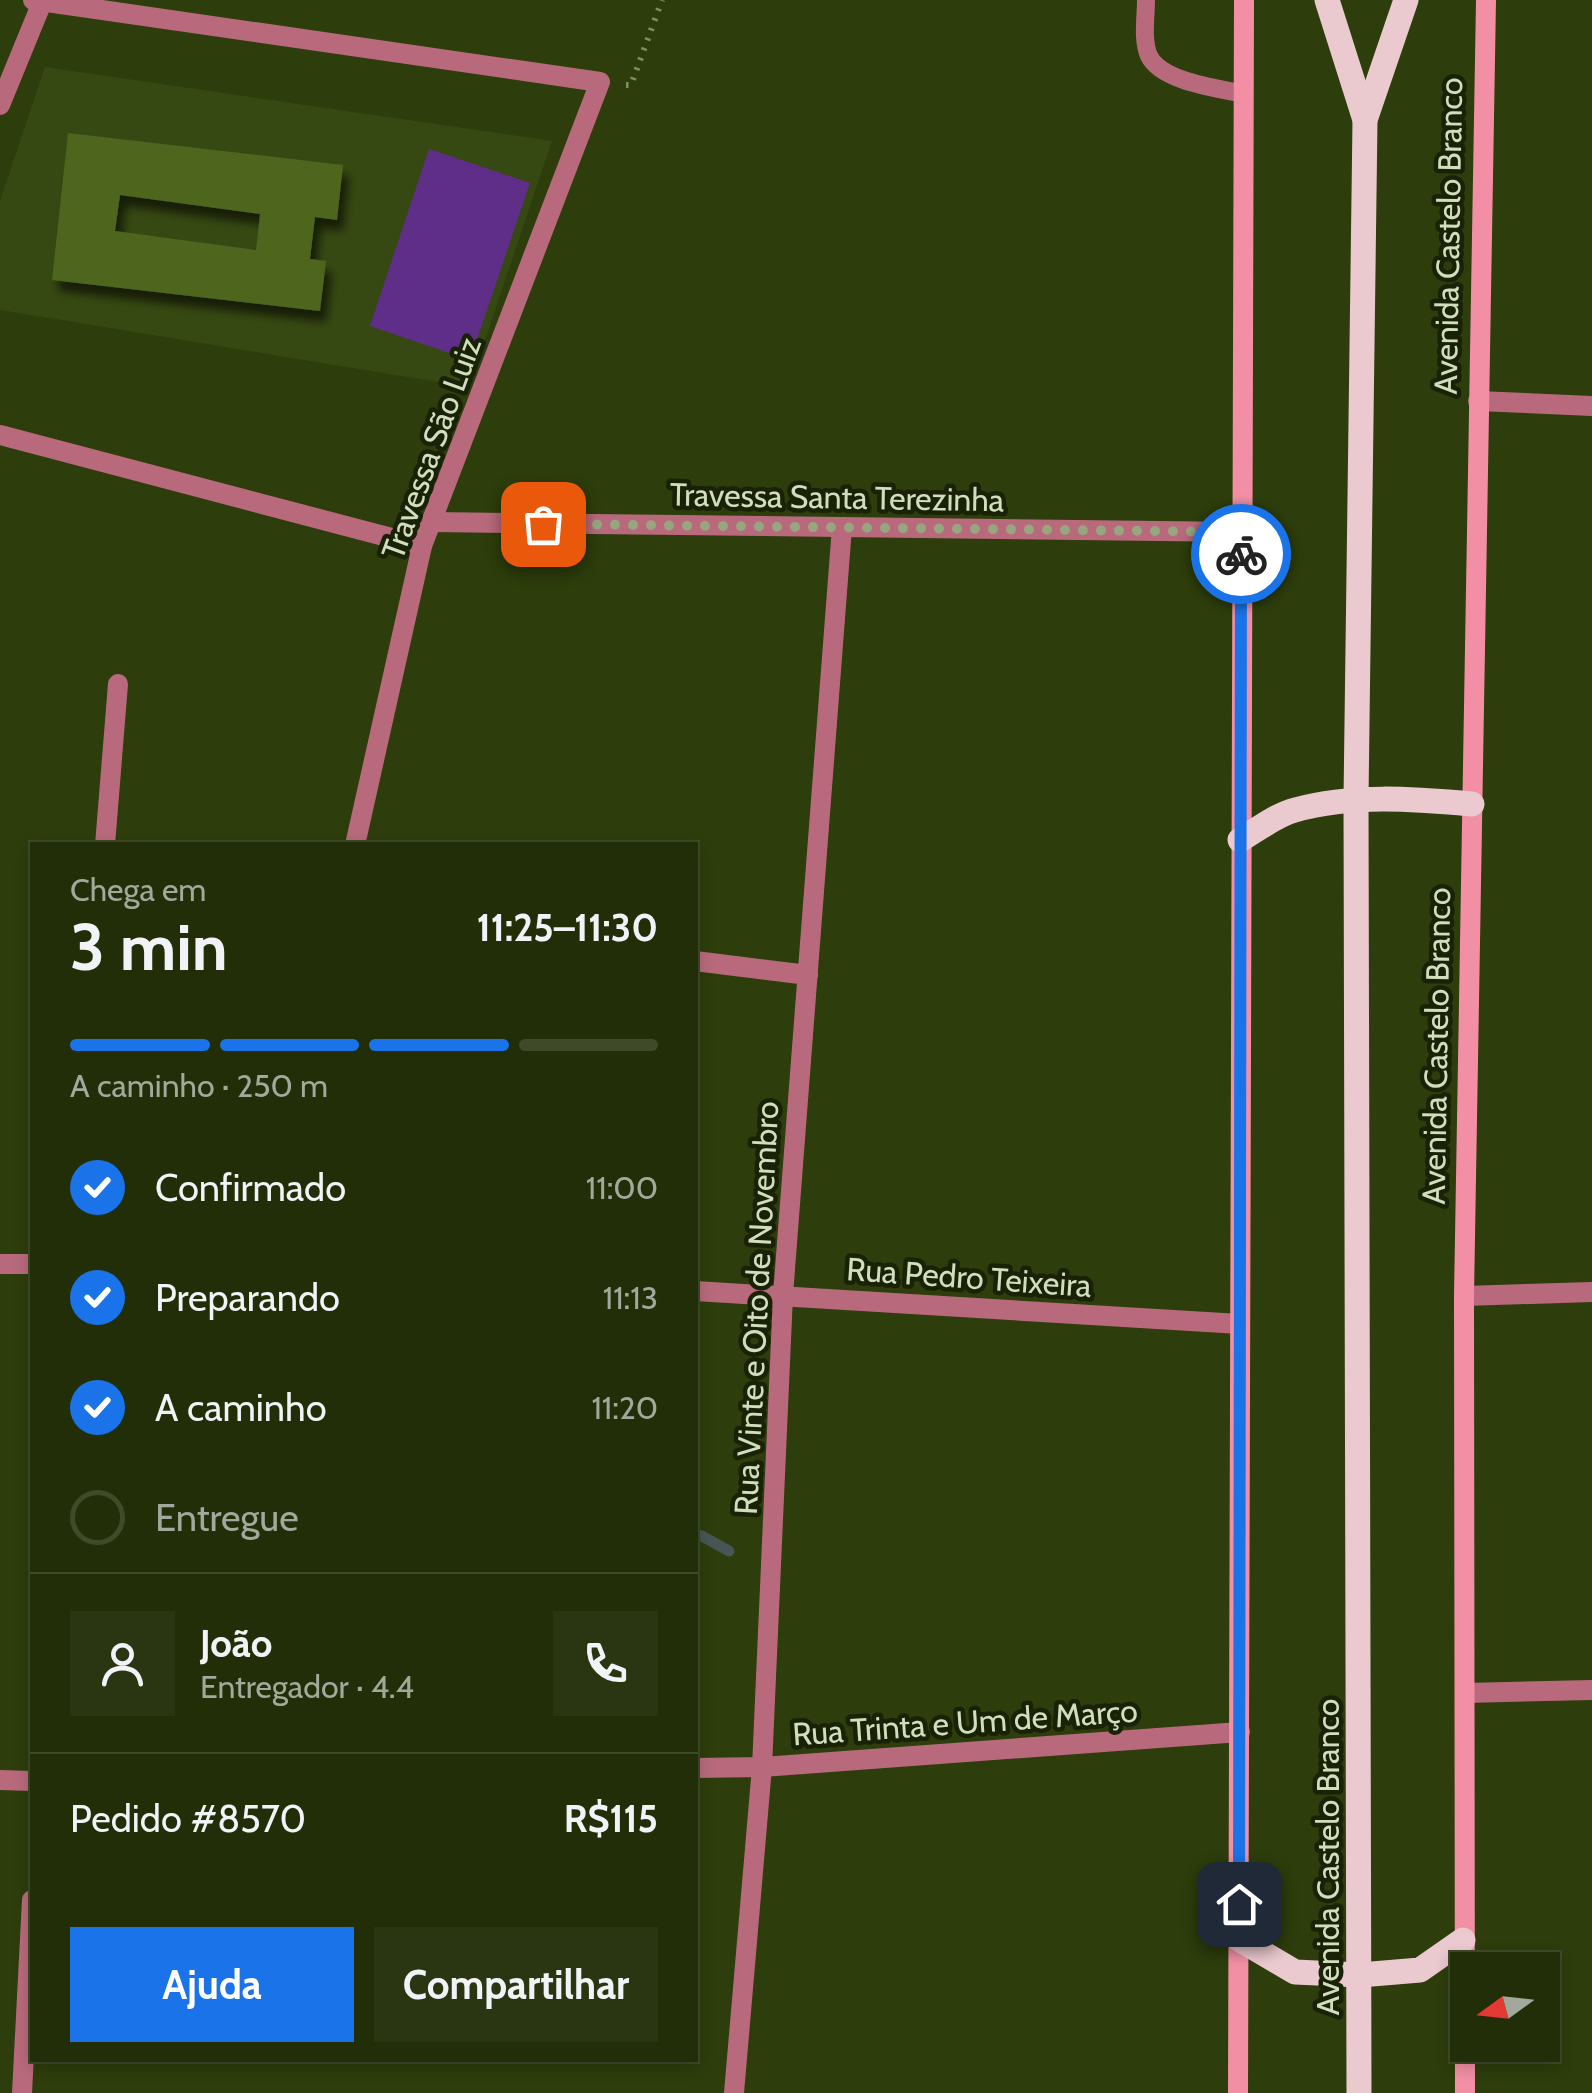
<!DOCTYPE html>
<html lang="pt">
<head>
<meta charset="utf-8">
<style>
  :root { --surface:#222e08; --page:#2a3612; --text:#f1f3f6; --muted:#a2a89c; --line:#3f4a29; --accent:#1a73e8 }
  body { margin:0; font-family:Cabin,sans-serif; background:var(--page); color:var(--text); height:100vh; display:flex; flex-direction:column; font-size:38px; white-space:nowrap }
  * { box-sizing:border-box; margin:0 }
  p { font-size:32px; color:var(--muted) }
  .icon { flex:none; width:55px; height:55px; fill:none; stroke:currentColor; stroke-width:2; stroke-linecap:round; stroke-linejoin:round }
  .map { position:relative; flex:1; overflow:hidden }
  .panel { position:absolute; left:30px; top:842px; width:668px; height:1220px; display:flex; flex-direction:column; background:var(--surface); border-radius:0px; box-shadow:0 5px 15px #0003,0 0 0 2px var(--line) }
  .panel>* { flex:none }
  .needle { width:65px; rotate:255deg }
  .controls { position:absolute; left:1450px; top:1952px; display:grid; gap:20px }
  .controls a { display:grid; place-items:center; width:110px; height:110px; border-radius:0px; background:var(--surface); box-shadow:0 5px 15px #0003,0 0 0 2px var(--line); font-size:50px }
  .pin { position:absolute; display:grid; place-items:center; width:85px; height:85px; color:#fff; margin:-42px; border-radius:20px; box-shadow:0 5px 15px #0006 }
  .courier { position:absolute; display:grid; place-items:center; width:100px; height:100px; margin:-50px; border:8px solid #1a73e8; border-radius:50%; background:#fff; color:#222; box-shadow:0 2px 12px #0007 }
  .head em { font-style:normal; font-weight:700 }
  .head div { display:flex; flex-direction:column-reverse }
  .head { display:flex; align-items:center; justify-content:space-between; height:170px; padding:0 40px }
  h1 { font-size:65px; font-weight:700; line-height:75px }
  .bar { display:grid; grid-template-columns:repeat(4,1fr); gap:15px 10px; align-content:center; height:120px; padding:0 40px }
  .bar i { height:12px; border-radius:8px; background:var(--line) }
  .bar .on { background:var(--accent) }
  .bar p { grid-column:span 4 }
  .line { display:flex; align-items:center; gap:25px; padding:0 40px; border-top:2px solid var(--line) }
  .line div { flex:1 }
  .round { display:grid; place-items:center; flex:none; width:105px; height:105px; border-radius:0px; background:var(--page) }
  ol { padding:0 40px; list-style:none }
  li { display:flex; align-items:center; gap:30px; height:110px }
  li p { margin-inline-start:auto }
  li .icon { padding:10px; border-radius:50%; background:var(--accent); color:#fff; stroke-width:4 }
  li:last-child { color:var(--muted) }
  li i { width:55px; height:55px; border:5px solid var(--line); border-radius:50% }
  .primary-button { display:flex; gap:20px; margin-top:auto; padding:20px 40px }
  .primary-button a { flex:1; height:115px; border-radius:0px; background:var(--accent); color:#fff; font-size:40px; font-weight:700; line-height:115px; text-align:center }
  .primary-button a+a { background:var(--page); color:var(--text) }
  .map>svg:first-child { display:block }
  .built { fill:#374912 }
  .green { fill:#5f2e89 }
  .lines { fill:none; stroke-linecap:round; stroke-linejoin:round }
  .stream { stroke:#475655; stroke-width:11 }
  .building { fill:#4e651f; fill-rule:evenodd; filter:url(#shadow) }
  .path { stroke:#808f65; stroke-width:6; stroke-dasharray:2.5 8; stroke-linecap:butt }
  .service { stroke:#b86a7c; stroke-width:18 }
  .minor { stroke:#b86a7c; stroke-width:20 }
  .tertiary { stroke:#b86a7c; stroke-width:20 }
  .secondary { stroke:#f28fa5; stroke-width:20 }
  .primary { stroke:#eac9cf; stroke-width:25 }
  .done { stroke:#97a67f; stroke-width:10; stroke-dasharray:0 18 }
  .route { stroke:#1a73e8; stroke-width:12 }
  .labels { text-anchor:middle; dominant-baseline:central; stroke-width:9; stroke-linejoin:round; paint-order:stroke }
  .street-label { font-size:32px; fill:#d0debd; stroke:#192207 }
</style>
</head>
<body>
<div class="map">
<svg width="1592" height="2093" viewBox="0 0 1592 2093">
  <defs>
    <filter id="shadow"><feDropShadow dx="6" dy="11" stdDeviation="5" flood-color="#0009"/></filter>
  </defs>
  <rect width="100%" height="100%" fill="#2d3d0b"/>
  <polygon class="built" points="45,67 552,141 469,387 0,310 0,201"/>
  <polygon class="green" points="429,149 530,183 470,360 370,326"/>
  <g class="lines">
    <polyline class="stream" points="695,1535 702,1536 729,1551"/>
  </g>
  <path class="building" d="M68,133L343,165L337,220L315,217L310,259L326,261L320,311L52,280ZM120,195L260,214L256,250L115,231Z"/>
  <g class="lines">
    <polyline class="path" points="626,85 631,85 662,0"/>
    <path class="service" d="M1146,0C1146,17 1142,40 1149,56C1162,82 1218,88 1244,94"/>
    <g class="minor">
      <polyline points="33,0 600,82 422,546 355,845"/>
      <polyline points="1478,401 1592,406"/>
      <polyline points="0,435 422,546"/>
      <polyline points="431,522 1241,532"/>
      <polyline points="105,845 118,684"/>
      <polyline points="695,961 808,975"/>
      <polyline points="0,1264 32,1264"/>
      <polyline points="695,1291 1240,1324"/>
      <polyline points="1464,1296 1592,1292"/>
      <polyline points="1466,1693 1592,1690"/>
      <polyline points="695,1768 762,1767 1240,1732"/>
      <polyline points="0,1780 32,1781"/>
      <polyline points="22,2093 32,1900"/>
      <polyline points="734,2093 762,1767 783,1295 842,527"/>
    </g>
    <polyline class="tertiary" points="0,105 43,0"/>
    <g class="secondary">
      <polyline points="1238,2093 1244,0"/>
      <polyline points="1465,2093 1464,1296 1486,0"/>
    </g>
    <g class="primary">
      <polyline points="1327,0 1365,120"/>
      <path d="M1240,840C1257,830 1276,815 1295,810C1352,794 1413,799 1472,804"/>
      <polyline points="1239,1939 1295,1972 1360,1975 1420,1970 1463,1940"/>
      <polyline points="1359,2093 1356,799 1365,120 1406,0"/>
    </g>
  </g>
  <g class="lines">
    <polyline class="done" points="543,524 1241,532 1241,554"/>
    <polyline class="route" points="1239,1904 1241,554"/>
  </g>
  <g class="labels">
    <g class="street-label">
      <text transform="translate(1448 236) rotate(-89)">Avenida Castelo Branco</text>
      <text transform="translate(431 448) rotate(-70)">Travessa São Luiz</text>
      <text transform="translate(837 497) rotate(1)">Travessa Santa Terezinha</text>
      <text transform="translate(1436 1046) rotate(-89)">Avenida Castelo Branco</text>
      <text transform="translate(969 1277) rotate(4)">Rua Pedro Teixeira</text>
      <text transform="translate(756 1308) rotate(-87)">Rua Vinte e Oito de Novembro</text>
      <text transform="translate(965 1722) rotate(-4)">Rua Trinta e Um de Março</text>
      <text transform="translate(1327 1857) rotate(-90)">Avenida Castelo Branco</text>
    </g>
  </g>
</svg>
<div class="controls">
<a><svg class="needle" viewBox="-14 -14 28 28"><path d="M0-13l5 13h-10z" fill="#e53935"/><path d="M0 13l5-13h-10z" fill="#a2a89c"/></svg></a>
</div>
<div class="pin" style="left:543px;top:524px;background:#ea580c"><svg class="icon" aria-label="bag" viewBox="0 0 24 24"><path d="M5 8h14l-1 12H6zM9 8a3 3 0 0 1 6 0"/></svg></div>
<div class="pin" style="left:1239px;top:1904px;background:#1f2937"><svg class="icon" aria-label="home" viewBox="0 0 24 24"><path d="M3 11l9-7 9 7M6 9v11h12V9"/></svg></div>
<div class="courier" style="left:1241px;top:554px"><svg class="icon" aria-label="bike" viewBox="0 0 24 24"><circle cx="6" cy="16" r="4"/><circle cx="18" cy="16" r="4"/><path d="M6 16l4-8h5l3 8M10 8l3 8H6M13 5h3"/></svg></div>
<section class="panel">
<div class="head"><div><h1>3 min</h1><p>Chega em</p></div><em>11:25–11:30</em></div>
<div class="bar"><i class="on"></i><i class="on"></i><i class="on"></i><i></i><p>A caminho · 250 m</p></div>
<ol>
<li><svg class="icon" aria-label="check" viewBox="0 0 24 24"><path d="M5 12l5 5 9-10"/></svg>Confirmado<p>11:00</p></li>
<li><svg class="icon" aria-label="check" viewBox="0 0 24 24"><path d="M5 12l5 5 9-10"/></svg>Preparando<p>11:13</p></li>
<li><svg class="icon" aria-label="check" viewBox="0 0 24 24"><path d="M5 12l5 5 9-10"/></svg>A caminho<p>11:20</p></li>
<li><i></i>Entregue</li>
</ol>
<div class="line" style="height:180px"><a class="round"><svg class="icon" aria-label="person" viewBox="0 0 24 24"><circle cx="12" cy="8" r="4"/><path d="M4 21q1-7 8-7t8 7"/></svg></a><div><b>João</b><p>Entregador · 4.4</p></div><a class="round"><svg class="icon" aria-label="phone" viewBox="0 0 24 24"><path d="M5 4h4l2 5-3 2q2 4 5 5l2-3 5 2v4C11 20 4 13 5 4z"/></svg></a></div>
<div class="line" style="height:130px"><div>Pedido #8570</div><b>R$115</b></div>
<div class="primary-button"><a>Ajuda</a><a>Compartilhar</a></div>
</section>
</div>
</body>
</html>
